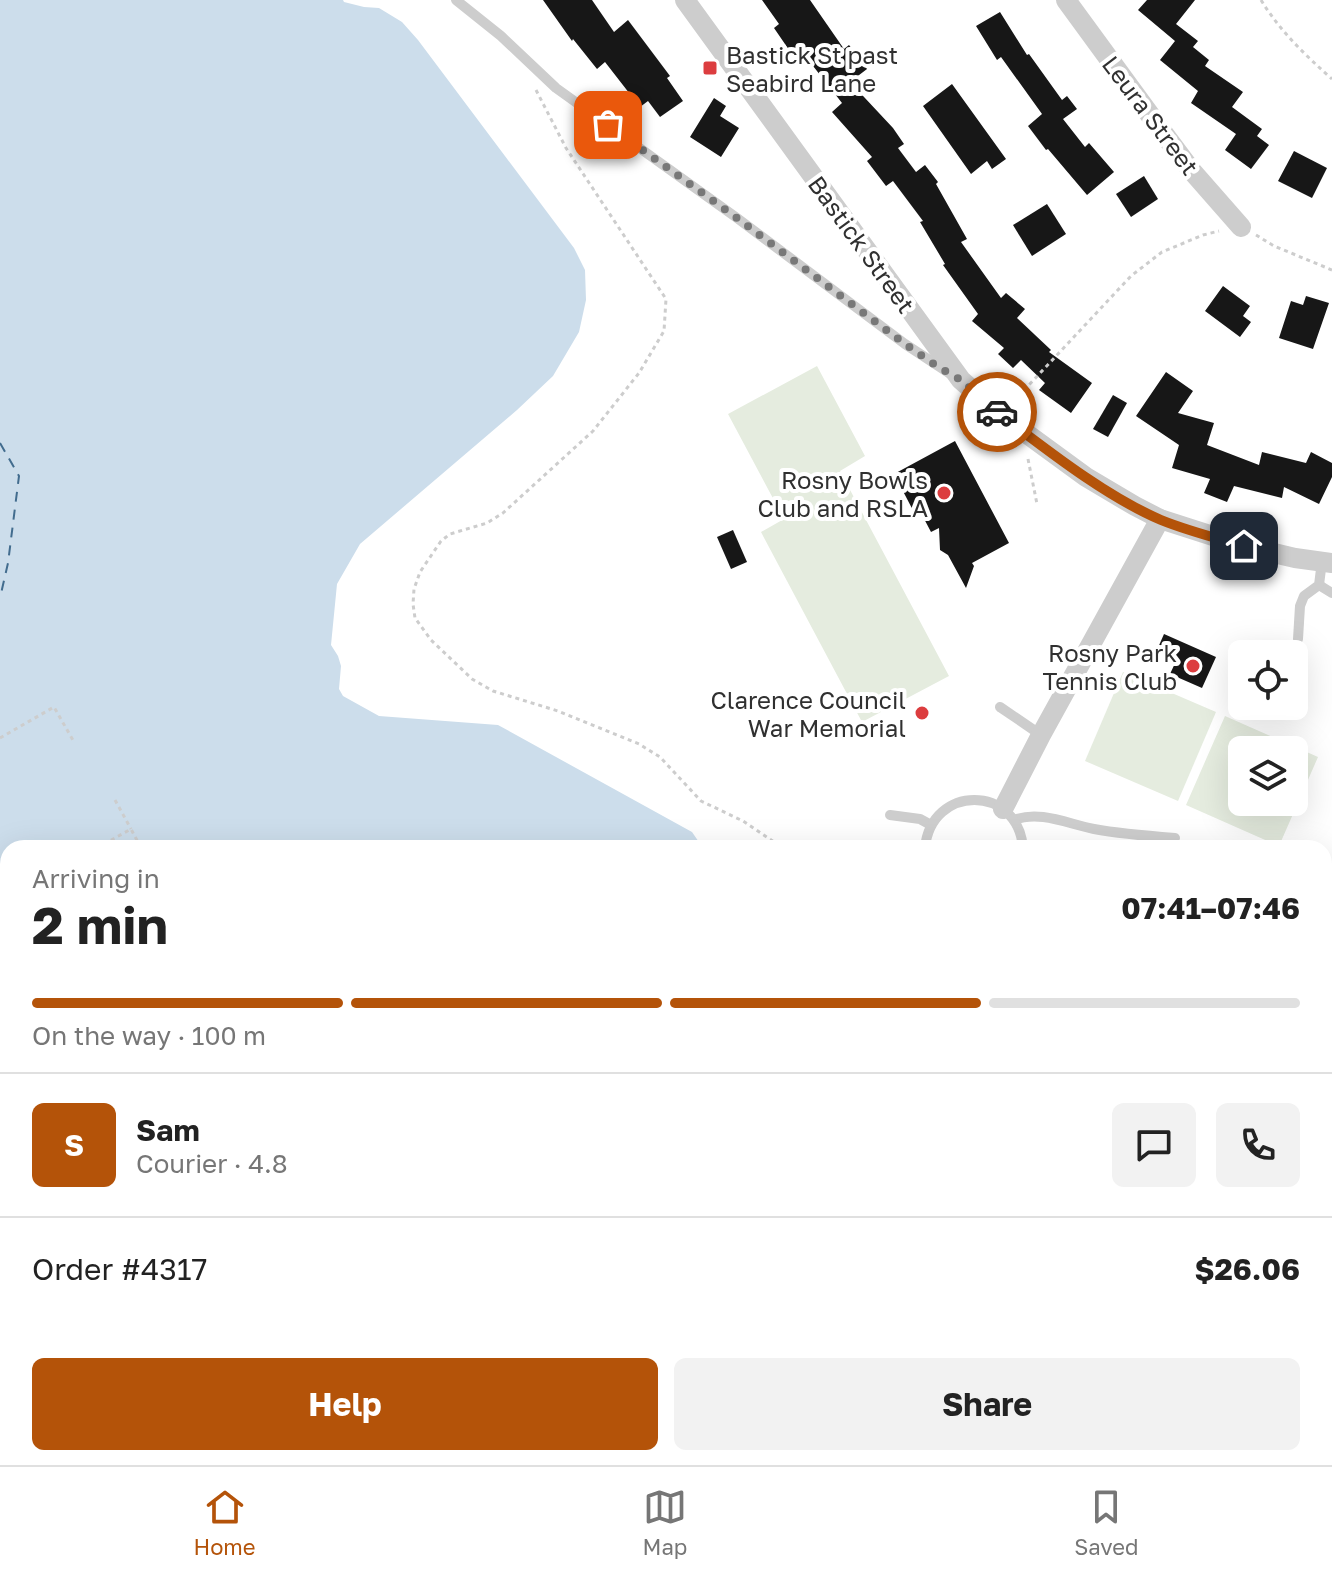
<!DOCTYPE html>
<html lang="en">
<head>
<meta charset="utf-8">
<style>
  :root { --surface:#fff; --page:#f2f2f2; --text:#222; --muted:#767676; --line:#e0e0e0; --accent:#b45309 }
  body { margin:0; font-family:"Golos Text",sans-serif; background:var(--page); color:var(--text); height:100vh; display:flex; flex-direction:column; font-size:30px; white-space:nowrap }
  * { box-sizing:border-box; margin:0 }
  p { font-size:26px; color:var(--muted) }
  .icon { flex:none; width:44px; height:44px; fill:none; stroke:currentColor; stroke-width:2; stroke-linecap:round; stroke-linejoin:round }
  .map { position:relative; flex:1; overflow:hidden }
  .side { position:absolute; left:0px; top:840px; width:1332px; height:626px; display:flex; flex-direction:column; background:var(--surface); border-radius:24px 24px 0 0; box-shadow:0 8px 32px #0002 }
  .side>* { flex:none }
  .fabs { position:absolute; left:1228px; top:640px; display:grid; gap:16px }
  .fabs a { display:grid; place-items:center; width:80px; height:80px; border-radius:12px; background:var(--surface); box-shadow:0 8px 32px #0002; font-size:40px }
  .pin { position:absolute; display:grid; place-items:center; width:68px; height:68px; color:#fff; margin:-34px; border-radius:16px; box-shadow:0 4px 12px #0006 }
  .courier { position:absolute; display:grid; place-items:center; width:80px; height:80px; margin:-40px; border:6px solid #b45309; border-radius:50%; background:#fff; color:#222; box-shadow:0 2px 10px #0007 }
  .overview em { font-style:normal; font-weight:700 }
  .overview div { display:flex; flex-direction:column-reverse }
  .overview { display:flex; align-items:center; justify-content:space-between; height:136px; padding:0 32px }
  h1 { font-size:52px; font-weight:700; line-height:60px }
  .bar { display:grid; grid-template-columns:repeat(4,1fr); gap:12px 8px; align-content:center; height:96px; padding:0 32px }
  .bar i { height:10px; border-radius:6px; background:var(--line) }
  .bar .active { background:var(--accent) }
  .bar p { grid-column:span 4 }
  .line { display:flex; align-items:center; gap:20px; padding:0 32px; border-top:2px solid var(--line) }
  .line div { flex:1 }
  .round { display:grid; place-items:center; flex:none; width:84px; height:84px; border-radius:12px; background:var(--page) }
  .primary-button { display:flex; gap:16px; margin-top:auto; padding:16px 32px }
  .primary-button a { flex:1; height:92px; border-radius:12px; background:var(--accent); color:#fff; font-size:32px; font-weight:700; line-height:92px; text-align:center }
  .primary-button a+a { background:var(--page); color:var(--text) }
  .tab-bar { display:flex; justify-content:space-around; align-items:center; height:112px; border-top:2px solid var(--line); background:var(--surface); font-size:22px; color:var(--muted) }
  .tab-bar a { display:grid; justify-items:center; gap:4px }
  .tab-bar .active { color:var(--accent) }
  .map>svg:first-child { display:block }
  .green { fill:#e5ecdf; fill-rule:evenodd }
  .water { fill:#ccddeb }
  .lines { fill:none; stroke-linecap:round; stroke-linejoin:round }
  .ferry { stroke:#426c8e; stroke-width:2; stroke-dasharray:10 8; stroke-linecap:butt }
  .building { fill:#171717 }
  .path { stroke:#cdcdcd; stroke-width:3; stroke-dasharray:4 4; stroke-linecap:butt }
  .service { stroke:#cdcdcd; stroke-width:10 }
  .minor { stroke:#cdcdcd; stroke-width:20 }
  .done { stroke:#787878; stroke-width:8; stroke-dasharray:0 14.4 }
  .route { stroke:#b45309; stroke-width:10 }
  .poi-dot { fill:#dc3d3f; stroke:#fff; stroke-width:3 }
  .labels { text-anchor:middle; dominant-baseline:central; stroke-width:8; stroke-linejoin:round; paint-order:stroke }
  .poi-label { font-size:24px; fill:#303030; stroke:#fff; text-anchor:end }
  .street-label { font-size:24px; fill:#303030; stroke:#fff }
</style>
</head>
<body>
<div class="map">
<svg width="1332" height="1465" viewBox="0 0 1332 1465">
  <rect width="100%" height="100%" fill="#fff"/>
  <g class="green">
    <polygon points="817,366 865,456 840,471 949,676 862,722 761,532 784,519 728,414"/>
    <polygon points="1123,672 1216,712 1178,801 1085,761"/>
    <path d="M1225,716L1318,757L1279,846L1186,805ZM1242,750H1294V802H1242Z"/>
    <polygon points="1324,1214 1332,1215 1332,1389 1324,1385"/>
    <polygon points="814,1458 1251,1458 1251,1465 815,1465"/>
  </g>
  <g class="water">
    <polygon points="0,0 343,0 344,2 364,7 379,8 402,22 418,40 574,248 585,270 586,300 579,332 553,376 517,410 360,544 337,584 331,645 338,656 341,666 339,689 343,696 379,716 498,725 692,832 703,848 8,848 8,1458 40,1458 35,1465 0,1465"/>
    <polygon points="152,1458 657,1458 651,1465 154,1465"/>
  </g>
  <g class="lines">
    <polyline class="ferry" points="0,443 19,476 8,563 0,598"/>
  </g>
  <g class="building">
    <polygon points="543,0 592,0 614,32 628,20 670,76 667,78 683,101 660,117 648,101 640,107 605,62 597,69 573,39 572,41"/>
    <polygon points="762,0 810,0 844,49 849,45 867,69 850,82 893,128 904,144 898,148 916,172 925,165 938,182 936,184 967,239 961,242 1001,298 1006,293 1025,309 1017,318 1051,350 1049,352 1092,383 1071,413 1039,390 1045,383 1021,360 1013,368 998,354 1004,348 972,321 978,314 943,265 945,264 920,222 923,221 893,181 886,186 867,161 872,157 832,112 842,103 806,57 798,63 774,28 779,24"/>
    <polygon points="1147,0 1195,0 1176,24 1198,41 1193,47 1209,60 1205,66 1243,92 1232,107 1262,129 1257,136 1269,145 1251,169 1225,150 1236,134 1191,103 1198,91 1160,60 1175,41 1138,10"/>
    <polygon points="1000,12 1027,55 1029,54 1062,100 1067,96 1077,109 1063,119 1085,147 1089,143 1114,172 1087,195 1048,149 1046,150 1028,126 1042,114 1001,57 997,60 976,26"/>
    <polygon points="952,84 1006,159 992,169 987,161 971,174 923,106"/>
    <polygon points="714,98 726,106 720,116 739,128 721,157 690,137"/>
    <polygon points="1294,151 1327,168 1312,198 1278,181"/>
    <polygon points="1144,176 1158,199 1131,217 1116,194"/>
    <polygon points="1047,204 1066,234 1032,256 1013,225"/>
    <polygon points="1223,286 1250,306 1243,316 1251,322 1240,337 1205,311"/>
    <polygon points="1306,296 1329,303 1313,349 1279,338 1291,301 1303,305"/>
    <polygon points="1166,372 1193,391 1178,413 1214,423 1207,445 1259,465 1262,452 1306,463 1311,452 1332,463 1332,477 1319,504 1284,487 1282,498 1234,486 1227,502 1204,493 1210,479 1172,468 1179,445 1136,416"/>
    <polygon points="1113,395 1127,403 1108,437 1093,429"/>
    <polygon points="955,441 1009,543 972,563 974,566 966,588 948,555 940,550 939,528 931,532 921,513 916,516 894,474"/>
    <polygon points="733,530 747,562 731,569 717,537"/>
    <polygon points="1164,634 1216,657 1202,688 1170,674 1177,659 1157,650"/>
  </g>
  <g class="lines">
    <g class="path">
      <path d="M1261,0C1280,31 1305,55 1332,79"/>
      <polyline points="536,90 566,148 666,299 664,331 639,373 593,431 503,513 487,523 450,534 441,541 420,572 414,589 413,604 415,618 431,640 472,679 493,691 558,711 639,744 660,757 701,801 743,821 783,848"/>
      <polyline points="1256,235 1274,246 1332,270"/>
      <polyline points="1013,402 1131,276 1162,252 1203,235 1219,231"/>
      <polyline points="1028,459 1037,504"/>
      <polyline points="0,738 54,707 74,742"/>
      <polyline points="115,800 131,829"/>
      <polyline points="97,848 131,829 141,848"/>
      <polyline points="0,903 8,899"/>
      <polyline points="0,1059 8,1055"/>
      <polyline points="1324,1156 1332,1152"/>
      <polyline points="1324,1186 1332,1204"/>
      <polyline points="0,1249 8,1245"/>
      <polyline points="0,1372 8,1368"/>
      <polyline points="714,1465 721,1458"/>
    </g>
    <g class="service">
      <polyline points="456,0 501,36 556,88 737,218 905,344 949,373"/>
      <polyline points="1319,585 1332,593"/>
      <polyline points="1298,639 1300,606 1304,596 1319,585 1322,561"/>
      <polyline points="1000,707 1041,735"/>
      <polyline points="890,815 920,819 931,825"/>
      <path d="M1014,820C1040,810 1068,824 1094,829C1121,834 1148,836 1175,838"/>
      <path d="M925,848C931,784 1018,784 1023,848"/>
    </g>
    <g class="minor">
      <polyline points="685,0 961,380 1001,415 1086,477 1135,506 1160,519 1244,546 1295,558 1332,563"/>
      <polyline points="1066,0 1161,130 1191,170 1241,227"/>
      <polyline points="1003,809 1041,735 1160,519"/>
    </g>
  </g>
  <g class="lines">
    <polyline class="done" points="608,125 737,218 905,344 938,367 961,380 997,412"/>
    <path class="route" d="M997,412C1046,449 1105,496 1161,520C1188,531 1216,538 1244,546"/>
  </g>
  <g class="poi-dot">
    <rect x="702" y="60" width="16" height="16" rx="4"/>
    <circle cx="944" cy="493" r="8"/>
    <circle cx="1193" cy="666" r="8"/>
    <circle cx="922" cy="713" r="8"/>
  </g>
  <g class="labels">
    <g class="poi-label">
      <text x="726" y="54" text-anchor="start">Bastick St past<tspan x="726" dy="28">Seabird Lane</tspan></text>
      <text x="928" y="479">Rosny Bowls<tspan x="928" dy="28">Club and RSLA</tspan></text>
      <text x="1177" y="652">Rosny Park<tspan x="1177" dy="28">Tennis Club</tspan></text>
      <text x="906" y="699">Clarence Council<tspan x="906" dy="28">War Memorial</tspan></text>
    </g>
    <g class="street-label">
      <text transform="translate(1151 115) rotate(53)">Leura Street</text>
      <text transform="translate(862 244) rotate(54)">Bastick Street</text>
    </g>
  </g>
</svg>
<div class="fabs">
<a><svg class="icon" aria-label="locate" viewBox="0 0 24 24"><circle cx="12" cy="12" r="6"/><path d="M12 2v4M12 18v4M2 12h4M18 12h4"/></svg></a>
<a><svg class="icon" aria-label="layers" viewBox="0 0 24 24"><path d="M12 4l9 5-9 5-9-5zM3 14l9 5 9-5"/></svg></a>
</div>
<div class="pin" style="left:608px;top:125px;background:#ea580c"><svg class="icon" aria-label="bag" viewBox="0 0 24 24"><path d="M5 8h14l-1 12H6zM9 8a3 3 0 0 1 6 0"/></svg></div>
<div class="pin" style="left:1244px;top:546px;background:#1f2937"><svg class="icon" aria-label="home" viewBox="0 0 24 24"><path d="M3 11l9-7 9 7M6 9v11h12V9"/></svg></div>
<div class="courier" style="left:997px;top:412px"><svg class="icon" aria-label="car" viewBox="0 0 24 24"><path d="M5 17H2v-5l4-1 3-4h7l3 4 3 1v5h-3M9 17h6M6 11h13"/><circle cx="7" cy="17" r="2"/><circle cx="17" cy="17" r="2"/></svg></div>
<section class="side">
<div class="overview"><div><h1>2 min</h1><p>Arriving in</p></div><em>07:41–07:46</em></div>
<div class="bar"><i class="active"></i><i class="active"></i><i class="active"></i><i></i><p>On the way · 100 m</p></div>
<div class="line" style="height:144px"><b class="round" style="background:var(--accent);color:#fff">S</b><div><b>Sam</b><p>Courier · 4.8</p></div><a class="round"><svg class="icon" aria-label="chat" viewBox="0 0 24 24"><path d="M4 5h16v11H9l-5 4z"/></svg></a><a class="round"><svg class="icon" aria-label="phone" viewBox="0 0 24 24"><path d="M5 4h4l2 5-3 2q2 4 5 5l2-3 5 2v4C11 20 4 13 5 4z"/></svg></a></div>
<div class="line" style="height:104px"><div>Order #4317</div><b>$26.06</b></div>
<div class="primary-button"><a>Help</a><a>Share</a></div>
</section>
</div>
<nav class="tab-bar">
<a class="active"><svg class="icon" aria-label="home" viewBox="0 0 24 24"><path d="M3 11l9-7 9 7M6 9v11h12V9"/></svg>Home</a>
<a><svg class="icon" aria-label="map" viewBox="0 0 24 24"><path d="M3 6l6-2 6 2 6-2v14l-6 2-6-2-6 2zM9 4v14M15 6v14"/></svg>Map</a>
<a><svg class="icon" aria-label="saved" viewBox="0 0 24 24"><path d="M7 4h10v16l-5-4-5 4z"/></svg>Saved</a>
</nav>
</body>
</html>
